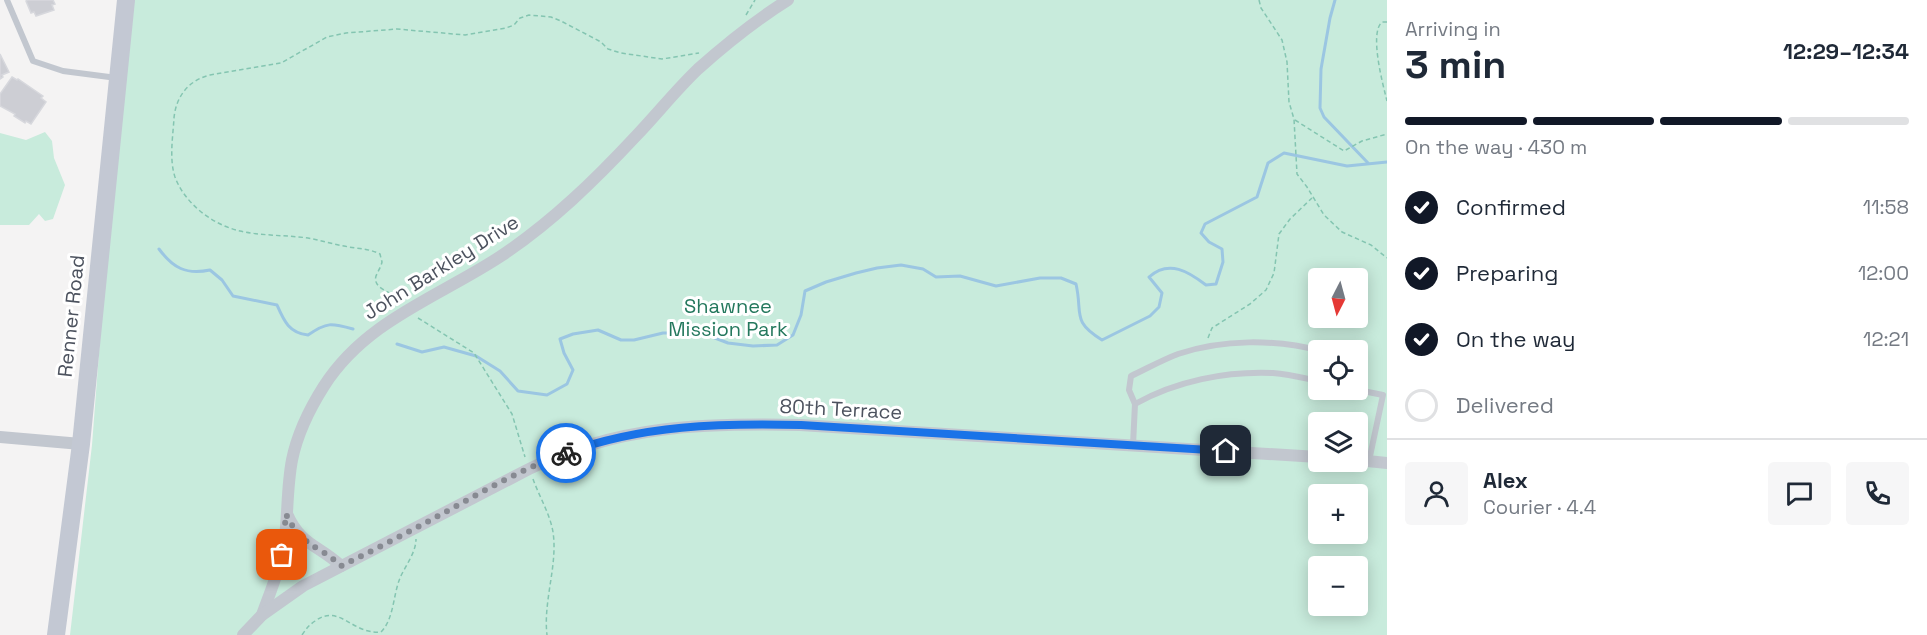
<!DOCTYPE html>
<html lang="en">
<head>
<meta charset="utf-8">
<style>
  :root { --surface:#fff; --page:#f6f6f7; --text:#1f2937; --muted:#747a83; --line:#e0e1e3; --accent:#111827 }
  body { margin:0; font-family:"Space Grotesk",sans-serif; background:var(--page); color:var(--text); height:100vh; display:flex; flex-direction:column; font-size:22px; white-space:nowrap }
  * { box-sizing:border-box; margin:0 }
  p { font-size:20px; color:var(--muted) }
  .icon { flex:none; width:33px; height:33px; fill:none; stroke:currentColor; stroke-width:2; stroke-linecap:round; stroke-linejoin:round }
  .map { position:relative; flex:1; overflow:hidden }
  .sheet { display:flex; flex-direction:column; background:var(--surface); width:540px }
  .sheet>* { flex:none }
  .needle { width:39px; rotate:186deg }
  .controls { position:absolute; left:1308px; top:268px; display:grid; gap:12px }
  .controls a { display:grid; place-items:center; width:60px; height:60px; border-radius:6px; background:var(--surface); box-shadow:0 3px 15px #0003; font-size:30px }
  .pin { position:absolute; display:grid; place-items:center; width:51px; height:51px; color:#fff; margin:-26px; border-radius:12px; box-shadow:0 3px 9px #0006 }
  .courier { position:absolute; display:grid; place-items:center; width:60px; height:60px; margin:-30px; border:4px solid #1a73e8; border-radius:50%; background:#fff; color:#222; box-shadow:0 2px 8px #0007 }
  .headline em { font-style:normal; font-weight:700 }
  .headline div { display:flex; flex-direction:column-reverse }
  .headline { display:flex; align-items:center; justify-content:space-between; height:102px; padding:0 18px }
  h1 { font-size:39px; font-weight:700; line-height:45px }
  .bar { display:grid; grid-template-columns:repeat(4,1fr); gap:9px 6px; align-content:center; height:72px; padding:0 18px }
  .bar i { height:8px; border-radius:4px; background:var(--line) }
  .bar .current { background:var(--accent) }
  .bar p { grid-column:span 4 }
  .line { display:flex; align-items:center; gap:15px; padding:0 18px; border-top:2px solid var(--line) }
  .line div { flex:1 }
  .round { display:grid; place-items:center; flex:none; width:63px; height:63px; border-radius:6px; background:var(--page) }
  ol { padding:0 18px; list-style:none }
  li { display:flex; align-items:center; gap:18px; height:66px }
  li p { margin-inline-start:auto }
  li .icon { padding:6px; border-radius:50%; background:var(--accent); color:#fff; stroke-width:4 }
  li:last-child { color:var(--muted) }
  li i { width:33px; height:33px; border:3px solid var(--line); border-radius:50% }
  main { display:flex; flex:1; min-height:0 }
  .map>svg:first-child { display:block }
  .green { fill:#c8ebdc; fill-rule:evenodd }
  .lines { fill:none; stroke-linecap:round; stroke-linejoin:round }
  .stream { stroke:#9bc6e2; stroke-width:3 }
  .building { fill:#cdced4; stroke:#d7d8dd; stroke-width:1.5 }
  .path { stroke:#84c5b1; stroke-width:1.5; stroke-dasharray:4.5 3; stroke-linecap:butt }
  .lane { stroke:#c2c7cf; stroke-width:6 }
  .street { stroke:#c2c7cf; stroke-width:12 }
  .secondary { stroke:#c3c8d3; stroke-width:18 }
  .done { stroke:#878a92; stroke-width:6; stroke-dasharray:0 10.8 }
  .route { stroke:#1a73e8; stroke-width:8 }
  .labels { text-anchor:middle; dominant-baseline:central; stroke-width:6; stroke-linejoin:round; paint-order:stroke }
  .street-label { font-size:20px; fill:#4c525e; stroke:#fff }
  .park-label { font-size:20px; fill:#24785d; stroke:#fff }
</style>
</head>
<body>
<main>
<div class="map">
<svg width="1387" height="635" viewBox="0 0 1387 635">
  <rect width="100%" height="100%" fill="#f4f3f3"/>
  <g class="green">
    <path d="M134,0H1387V635H70L92,445L109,222ZM1318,279H1358V318H1318ZM1318,351H1358V390H1318ZM1318,423H1358V462H1318ZM1318,495H1358V534H1318ZM1318,567H1358V606H1318Z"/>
    <polygon points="45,132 52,141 54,158 65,185 53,219 45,221 39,214 29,225 0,225 0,133 26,140"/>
  </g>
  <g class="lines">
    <g class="stream">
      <polyline points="1335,0 1330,18 1321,69 1320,108 1324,117 1368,163"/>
      <path d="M159,249C173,268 186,275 210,270L222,280L233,296L277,305C284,321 289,333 308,335C327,322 331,323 353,329"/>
      <path d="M397,344L422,352L444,347L476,356L500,371L518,391L547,395L567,384L573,370L564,353L560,339L573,334L598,330L621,340H634L663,333H702L728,343L753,346L777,345L793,335L801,315L805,291L826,282L856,273L877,268L901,265L923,269L936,277L960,276L996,286L1040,278H1061L1076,284C1083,314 1071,321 1102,340L1150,316L1159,307L1162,293L1149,277C1169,259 1189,272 1206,285L1216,284L1223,262L1222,249L1209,242L1201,233L1205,224L1257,197L1268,163L1284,153L1347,166L1387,162"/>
    </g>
  </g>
  <g class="building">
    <polygon points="28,0 53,0 55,4 52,5 54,10 36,16 34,12 31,13 26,1"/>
    <polygon points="0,54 9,72 2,75 3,77 0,79"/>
    <polygon points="12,77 17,80 18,79 43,96 41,98 46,102 31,124 26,121 25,123 14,116 15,114 0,106 0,94"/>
  </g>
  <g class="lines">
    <g class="path">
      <polyline points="1259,0 1261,8 1282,40 1287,62 1289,102 1294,119 1297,174 1307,187 1324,215 1342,232 1371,245 1387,258"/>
      <polyline points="746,15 755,0"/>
      <path d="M1387,22H1382C1369,33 1383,85 1387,101"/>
      <polyline points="1295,120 1344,151 1362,141 1387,134"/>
      <path d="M404,300C395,293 372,290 376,276C378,271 381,267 382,262L380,254C368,248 357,249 344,246C332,244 320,240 308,238C286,235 262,236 240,231C213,225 185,204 175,177C169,159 173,136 174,118C176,96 189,80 210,75L281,63L327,37L346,33L397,29L465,35L506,28L514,25L520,18L529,15L551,17L561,21L601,42L608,49L621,53L662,59L699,53"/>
      <polyline points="418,318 474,353 512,414 525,457"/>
      <polyline points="1208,338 1212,328 1250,304 1266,290 1274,273 1279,234 1290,219 1312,198"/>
      <path d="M533,479C539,496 550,514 553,532C558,565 543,601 547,635"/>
      <path d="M302,635C306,629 309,625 315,621C340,603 352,635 381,632C394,619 393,595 400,578C405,566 416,553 416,539"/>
    </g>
    <g class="lane">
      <polyline points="7,0 33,61 63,71 117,78"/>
      <polyline points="1358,390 1383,395 1369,461"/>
      <path d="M1135,404C1176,381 1226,371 1273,373C1288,374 1304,378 1318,381"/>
      <path d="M1133,445L1135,404L1129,390L1131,376C1146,369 1162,360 1178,354C1223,339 1275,339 1321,351"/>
    </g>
    <g class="street">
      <polyline points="0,437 81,444"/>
      <polyline points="1358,460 1387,463"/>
      <path d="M287,514C301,546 319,545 341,566"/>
      <path d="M262,615C271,590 282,564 285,537C288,512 287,486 292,460C297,435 310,408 324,386C366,320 439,297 501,256C552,222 595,180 636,136C657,114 676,90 698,69C726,44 756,20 788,0"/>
      <path d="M243,635L262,615L303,586L529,469C617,425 704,423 800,425L1318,457"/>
    </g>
    <polyline class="secondary" points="56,635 81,444 126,0"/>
  </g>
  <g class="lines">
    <path class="done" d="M282,555L286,514C302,548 318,544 341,566C366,554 391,541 416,528C465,502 513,472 566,453"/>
    <path class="route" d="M566,453C642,425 720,423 801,425L1226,451"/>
  </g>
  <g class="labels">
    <g class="street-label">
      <text transform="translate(441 267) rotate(-32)">John Barkley Drive</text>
      <text transform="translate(71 316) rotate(-84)">Renner Road</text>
      <text transform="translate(841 409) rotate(3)">80th Terrace</text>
    </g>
    <g class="park-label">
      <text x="728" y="306">Shawnee<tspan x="728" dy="23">Mission Park</tspan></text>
    </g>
  </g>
</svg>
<div class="controls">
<a><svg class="needle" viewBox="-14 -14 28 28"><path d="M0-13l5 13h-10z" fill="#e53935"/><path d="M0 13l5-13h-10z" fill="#747a83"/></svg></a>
<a><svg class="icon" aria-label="locate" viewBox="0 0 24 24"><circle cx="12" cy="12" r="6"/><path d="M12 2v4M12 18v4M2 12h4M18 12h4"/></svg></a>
<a><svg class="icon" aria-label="layers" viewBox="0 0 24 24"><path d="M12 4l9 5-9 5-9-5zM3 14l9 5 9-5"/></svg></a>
<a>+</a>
<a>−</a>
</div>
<div class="pin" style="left:282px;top:555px;background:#ea580c"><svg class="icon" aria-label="bag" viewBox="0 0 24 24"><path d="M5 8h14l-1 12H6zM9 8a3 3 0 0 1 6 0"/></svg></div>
<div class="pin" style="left:1226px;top:451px;background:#1f2937"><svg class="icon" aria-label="home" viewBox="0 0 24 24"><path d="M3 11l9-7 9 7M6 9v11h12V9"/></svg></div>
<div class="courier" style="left:566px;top:453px"><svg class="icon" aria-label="bike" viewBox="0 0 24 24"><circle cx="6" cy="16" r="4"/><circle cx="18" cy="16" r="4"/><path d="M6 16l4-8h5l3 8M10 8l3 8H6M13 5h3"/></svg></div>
</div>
<section class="sheet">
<div class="headline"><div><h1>3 min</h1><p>Arriving in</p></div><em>12:29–12:34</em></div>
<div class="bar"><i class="current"></i><i class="current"></i><i class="current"></i><i></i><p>On the way · 430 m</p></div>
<ol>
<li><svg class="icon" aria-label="check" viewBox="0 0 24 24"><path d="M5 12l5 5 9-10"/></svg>Confirmed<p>11:58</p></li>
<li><svg class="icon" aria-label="check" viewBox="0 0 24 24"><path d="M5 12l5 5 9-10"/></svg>Preparing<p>12:00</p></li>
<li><svg class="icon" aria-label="check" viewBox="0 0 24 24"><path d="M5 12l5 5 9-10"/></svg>On the way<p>12:21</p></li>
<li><i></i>Delivered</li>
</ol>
<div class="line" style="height:108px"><a class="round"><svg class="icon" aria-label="person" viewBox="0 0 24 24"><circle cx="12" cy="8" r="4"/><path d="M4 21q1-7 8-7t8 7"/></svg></a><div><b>Alex</b><p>Courier · 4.4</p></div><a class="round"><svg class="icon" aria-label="chat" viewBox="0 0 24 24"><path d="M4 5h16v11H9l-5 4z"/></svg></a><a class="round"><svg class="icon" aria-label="phone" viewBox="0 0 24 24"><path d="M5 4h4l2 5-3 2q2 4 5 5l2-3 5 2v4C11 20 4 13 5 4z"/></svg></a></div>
</section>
</main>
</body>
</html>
